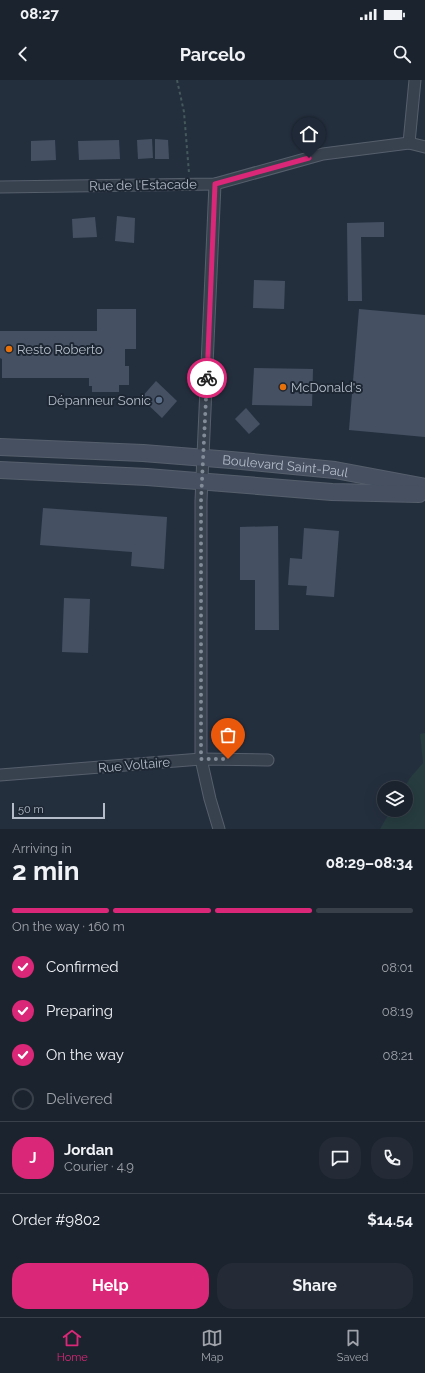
<!DOCTYPE html>
<html lang="en">
<head>
<meta charset="utf-8">
<style>
  :root { --surface:#1b232e; --page:#242b36; --text:#f1f3f6; --muted:#a0a4aa; --line:#39404a; --accent:#db2777 }
  body { margin:0; font-family:Raleway,sans-serif; background:var(--page); color:var(--text); height:100vh; display:flex; flex-direction:column; font-size:15px; white-space:nowrap }
  * { box-sizing:border-box; margin:0 }
  p { font-size:13px; color:var(--muted) }
  .icon { flex:none; width:22px; height:22px; fill:none; stroke:currentColor; stroke-width:2; stroke-linecap:round; stroke-linejoin:round }
  .map { position:relative; height:749px; overflow:hidden }
  .side { display:flex; flex-direction:column; background:var(--surface); flex:1 }
  .side>* { flex:none }
  .tools { position:absolute; left:377px; top:701px; display:grid; gap:8px }
  .tools a { display:grid; place-items:center; width:36px; height:36px; border-radius:50%; background:var(--surface); box-shadow:0 4px 16px #0002,0 0 0 1px var(--line); font-size:20px }
  .scale { position:absolute; left:12px; bottom:10px; width:93px; box-sizing:border-box; padding-left:4px; border:2px solid #b4bcc9; border-top:0; font-size:11px; line-height:14px; white-space:nowrap; color:#b4bcc9; -webkit-text-stroke:3px #1d2633; paint-order:stroke }
  .pin { position:absolute; display:grid; place-items:center; width:34px; height:34px; color:#fff; margin:-41px -17px; border-radius:50% 50% 50% 0; rotate:-45deg; box-shadow:0 0 4px #0007 }
  .pin .icon { rotate:45deg }
  .courier { position:absolute; display:grid; place-items:center; width:40px; height:40px; margin:-20px; border:3px solid #db2777; border-radius:50%; background:#fff; color:#222; box-shadow:0 1px 5px #0007 }
  .headline em { font-style:normal; font-weight:700 }
  .headline div { display:flex; flex-direction:column-reverse }
  .headline { display:flex; align-items:center; justify-content:space-between; height:68px; padding:0 12px }
  h1 { font-size:26px; font-weight:700; line-height:30px }
  .bar { display:grid; grid-template-columns:repeat(4,1fr); gap:6px 4px; align-content:center; height:48px; padding:0 12px }
  .bar i { height:5px; border-radius:3px; background:var(--line) }
  .bar .active { background:var(--accent) }
  .bar p { grid-column:span 4 }
  .line { display:flex; align-items:center; gap:10px; padding:0 12px; border-top:1px solid var(--line) }
  .line div { flex:1 }
  .round { display:grid; place-items:center; flex:none; width:42px; height:42px; border-radius:16px; background:var(--page) }
  ol { padding:0 12px; list-style:none }
  li { display:flex; align-items:center; gap:12px; height:44px }
  li p { margin-inline-start:auto }
  li .icon { padding:4px; border-radius:50%; background:var(--accent); color:#fff; stroke-width:4 }
  li:last-child { color:var(--muted) }
  li i { width:22px; height:22px; border:2px solid var(--line); border-radius:50% }
  .primary-button { display:flex; gap:8px; margin-top:auto; padding:8px 12px }
  .primary-button a { flex:1; height:46px; border-radius:16px; background:var(--accent); color:#fff; font-size:16px; font-weight:700; line-height:46px; text-align:center }
  .primary-button a+a { background:var(--page); color:var(--text) }
  .status { display:flex; justify-content:space-between; align-items:center; height:28px; padding:0 20px; background:var(--surface); direction:ltr }
  .status svg { height:11px; fill:currentColor }
  header { display:flex; justify-content:space-between; align-items:center; height:52px; padding:0 12px; background:var(--surface); font-size:18px; font-weight:700 }
  .menu { display:flex; justify-content:space-around; align-items:center; height:56px; border-top:1px solid var(--line); background:var(--surface); font-size:11px; color:var(--muted) }
  .menu a { display:grid; justify-items:center; gap:2px }
  .menu .active { color:var(--accent) }
  .map>svg:first-child { display:block }
  .green { fill:#263c3f }
  .building { fill:#455162 }
  .lines { fill:none; stroke-linecap:round; stroke-linejoin:round }
  .street-casing { stroke:#565f6c; stroke-width:13 }
  .secondary-casing { stroke:#565f6c; stroke-width:18 }
  .path { stroke:#44595c; stroke-width:2; stroke-dasharray:3 3; stroke-linecap:butt }
  .street { stroke:#38414e; stroke-width:11 }
  .secondary { stroke:#465061; stroke-width:16 }
  .done { stroke:#828b98; stroke-width:4; stroke-dasharray:0 7.2 }
  .route { stroke:#db2777; stroke-width:5 }
  .food-dot { fill:#e8710a; stroke:#1d2633; stroke-width:1.5 }
  .service-dot { fill:#5c6f8a; stroke:#1d2633; stroke-width:1.5 }
  .labels { text-anchor:middle; dominant-baseline:central; stroke-width:4; stroke-linejoin:round; paint-order:stroke }
  .street-label { font-size:13px; fill:#b4bcc9; stroke:#1d2633 }
  .poi-label { font-size:13px; fill:#b4bcc9; stroke:#1d2633; text-anchor:start }
</style>
</head>
<body>
<div class="status"><b>08:27</b><svg viewBox="0 0 49 12"><path d="M0 12V9h3v3zM5 12V6h3v6zM10 12V3h3v9zM15 12V0h3v12zM26 1h20v11H26zM47 4h2v5h-2z"/></svg></div>
<header><svg class="icon" aria-label="back" viewBox="0 0 24 24"><path d="M15 5l-7 7 7 7"/></svg>Parcelo<svg class="icon" aria-label="search" viewBox="0 0 24 24"><circle cx="10" cy="10" r="6"/><path d="M15 15l6 6"/></svg></header>
<div class="map">
<svg width="425" height="749" viewBox="0 0 425 749">
  <rect width="100%" height="100%" fill="#242f3e"/>
  <polygon class="green" points="425,653 425,749 380,749 391,730 406,730 406,708 404,708 410,698 423,683 420,654"/>
  <g class="building">
    <polygon points="152,59 153,78 138,79 137,60"/>
    <polygon points="155,59 168,60 169,79 155,79"/>
    <polygon points="55,60 56,80 31,81 31,61"/>
    <polygon points="119,60 120,79 79,80 78,61"/>
    <polygon points="117,136 135,138 134,163 115,161"/>
    <polygon points="95,137 97,157 73,158 72,139"/>
    <polygon points="384,142 384,157 361,157 362,221 348,221 347,143"/>
    <polygon points="254,200 285,201 284,229 253,228"/>
    <polygon points="97,229 136,229 136,269 125,269 125,286 129,286 129,305 119,305 119,312 92,312 92,306 89,306 89,298 2,298 2,279 0,278 0,251 97,251"/>
    <polygon points="359,229 425,235 425,357 349,350"/>
    <polygon points="254,288 313,289 312,326 252,325"/>
    <polygon points="156,301 177,321 162,338 141,318"/>
    <polygon points="246,328 260,344 249,354 235,339"/>
    <polygon points="43,428 167,437 164,489 131,486 132,472 40,465"/>
    <polygon points="278,446 279,550 255,550 255,500 240,500 240,447"/>
    <polygon points="304,448 339,451 334,517 306,515 307,506 288,505 290,478 302,479"/>
    <polygon points="64,518 90,519 88,573 62,572"/>
  </g>
  <g class="lines">
    <g class="street-casing">
      <g id="street">
        <polyline points="409,63 415,0"/>
        <polyline points="215,104 201,421 201,679 210,719 219,749"/>
        <polyline points="0,107 215,104 323,74 409,63 425,67"/>
        <polyline points="0,695 201,679 268,680"/>
      </g>
    </g>
    <g class="secondary-casing">
      <g id="secondary">
        <path id="s1" d="M0,367L143,373L231,380L335,390L425,407"/>
        <polyline points="0,390 147,397 332,412 419,414"/>
      </g>
    </g>
    <polyline class="path" points="177,0 184,32 189,93"/>
    <use href="#street" class="street"/>
    <use href="#secondary" class="secondary"/>
  </g>
  <g class="lines">
    <polyline class="done" points="207,298 201,421 201,679 228,679"/>
    <polyline class="route" points="207,298 215,104 309,78"/>
  </g>
  <g class="food-dot">
    <circle cx="9" cy="269" r="4"/>
    <circle cx="283" cy="307" r="4"/>
  </g>
  <circle class="service-dot" cx="159" cy="320" r="4"/>
  <g class="labels">
    <g class="street-label">
      <text transform="translate(143 105) rotate(-1)">Rue de l'Estacade</text>
      <text stroke="none"><textPath href="#s1" startOffset="286">Boulevard Saint-Paul</textPath></text>
      <text transform="translate(134 685) rotate(-5)">Rue Voltaire</text>
    </g>
    <g class="poi-label">
      <text x="17" y="269">Resto Roberto</text>
      <text x="291" y="307">McDonald's</text>
      <text x="151" y="320" text-anchor="end">Dépanneur Sonic</text>
    </g>
  </g>
</svg>
<div class="tools">
<a><svg class="icon" aria-label="layers" viewBox="0 0 24 24"><path d="M12 4l9 5-9 5-9-5zM3 14l9 5 9-5"/></svg></a>
</div>
<div class="scale">50 m</div>
<div class="pin" style="left:228px;top:679px;background:#ea580c"><svg class="icon" aria-label="bag" viewBox="0 0 24 24"><path d="M5 8h14l-1 12H6zM9 8a3 3 0 0 1 6 0"/></svg></div>
<div class="pin" style="left:309px;top:78px;background:#1f2937"><svg class="icon" aria-label="home" viewBox="0 0 24 24"><path d="M3 11l9-7 9 7M6 9v11h12V9"/></svg></div>
<div class="courier" style="left:207px;top:298px"><svg class="icon" aria-label="bike" viewBox="0 0 24 24"><circle cx="6" cy="16" r="4"/><circle cx="18" cy="16" r="4"/><path d="M6 16l4-8h5l3 8M10 8l3 8H6M13 5h3"/></svg></div>
</div>
<section class="side">
<div class="headline"><div><h1>2 min</h1><p>Arriving in</p></div><em>08:29–08:34</em></div>
<div class="bar"><i class="active"></i><i class="active"></i><i class="active"></i><i></i><p>On the way · 160 m</p></div>
<ol>
<li><svg class="icon" aria-label="check" viewBox="0 0 24 24"><path d="M5 12l5 5 9-10"/></svg>Confirmed<p>08:01</p></li>
<li><svg class="icon" aria-label="check" viewBox="0 0 24 24"><path d="M5 12l5 5 9-10"/></svg>Preparing<p>08:19</p></li>
<li><svg class="icon" aria-label="check" viewBox="0 0 24 24"><path d="M5 12l5 5 9-10"/></svg>On the way<p>08:21</p></li>
<li><i></i>Delivered</li>
</ol>
<div class="line" style="height:72px"><b class="round" style="background:var(--accent);color:#fff">J</b><div><b>Jordan</b><p>Courier · 4.9</p></div><a class="round"><svg class="icon" aria-label="chat" viewBox="0 0 24 24"><path d="M4 5h16v11H9l-5 4z"/></svg></a><a class="round"><svg class="icon" aria-label="phone" viewBox="0 0 24 24"><path d="M5 4h4l2 5-3 2q2 4 5 5l2-3 5 2v4C11 20 4 13 5 4z"/></svg></a></div>
<div class="line" style="height:52px"><div>Order #9802</div><b>$14.54</b></div>
<div class="primary-button"><a>Help</a><a>Share</a></div>
</section>
<nav class="menu">
<a class="active"><svg class="icon" aria-label="home" viewBox="0 0 24 24"><path d="M3 11l9-7 9 7M6 9v11h12V9"/></svg>Home</a>
<a><svg class="icon" aria-label="map" viewBox="0 0 24 24"><path d="M3 6l6-2 6 2 6-2v14l-6 2-6-2-6 2zM9 4v14M15 6v14"/></svg>Map</a>
<a><svg class="icon" aria-label="saved" viewBox="0 0 24 24"><path d="M7 4h10v16l-5-4-5 4z"/></svg>Saved</a>
</nav>
</body>
</html>
